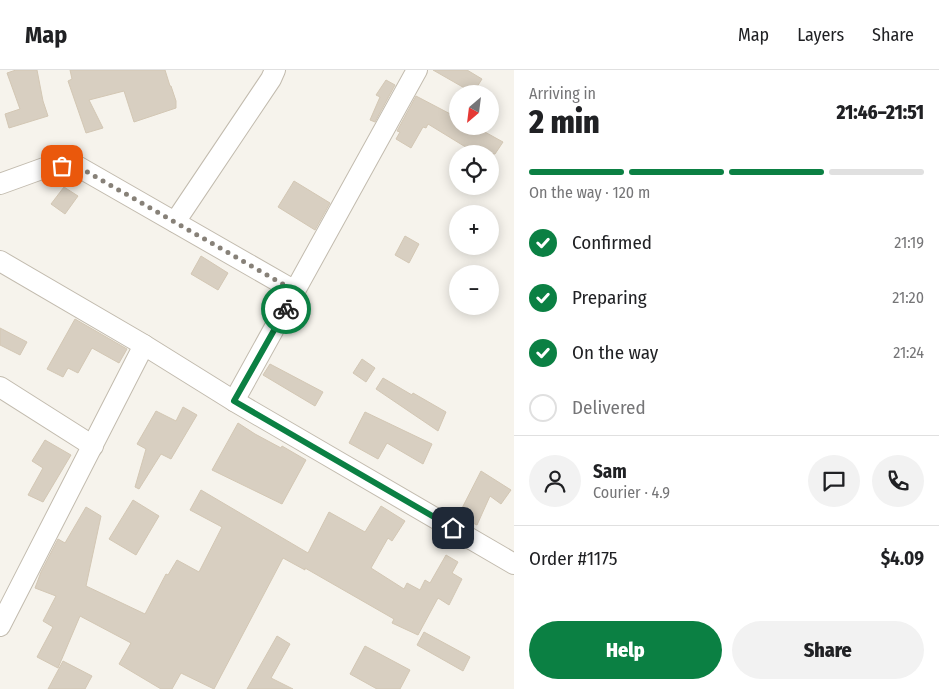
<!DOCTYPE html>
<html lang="en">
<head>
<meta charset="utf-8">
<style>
  :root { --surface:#fff; --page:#f2f2f2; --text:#202124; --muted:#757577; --line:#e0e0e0; --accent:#0b8043 }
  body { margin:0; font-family:"Fira Sans Condensed",sans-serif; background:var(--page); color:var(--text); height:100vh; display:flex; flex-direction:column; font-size:19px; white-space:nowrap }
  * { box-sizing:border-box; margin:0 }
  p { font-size:16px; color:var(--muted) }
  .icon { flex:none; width:28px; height:28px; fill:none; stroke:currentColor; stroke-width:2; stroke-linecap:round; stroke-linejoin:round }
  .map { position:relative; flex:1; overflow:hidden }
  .sheet { display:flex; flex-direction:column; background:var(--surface); width:425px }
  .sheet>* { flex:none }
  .needle { width:32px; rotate:208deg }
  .tools { position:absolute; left:449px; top:15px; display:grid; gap:10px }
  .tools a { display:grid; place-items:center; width:50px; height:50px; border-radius:50%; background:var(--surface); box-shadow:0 2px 12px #0003; font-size:25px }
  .pin { position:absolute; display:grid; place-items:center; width:42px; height:42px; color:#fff; margin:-21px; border-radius:10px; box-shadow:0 2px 8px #0006 }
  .courier { position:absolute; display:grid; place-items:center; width:50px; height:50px; margin:-25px; border:4px solid #0b8043; border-radius:50%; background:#fff; color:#222; box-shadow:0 1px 6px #0007 }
  .summary em { font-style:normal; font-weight:800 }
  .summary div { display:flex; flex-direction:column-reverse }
  .summary { display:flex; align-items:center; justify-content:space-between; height:85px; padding:0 15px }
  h1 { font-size:32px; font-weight:800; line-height:38px }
  .bar { display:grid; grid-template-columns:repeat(4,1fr); gap:8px 5px; align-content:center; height:60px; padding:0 15px }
  .bar i { height:6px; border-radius:4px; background:var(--line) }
  .bar .active { background:var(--accent) }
  .bar p { grid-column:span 4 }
  .line { display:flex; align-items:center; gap:12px; padding:0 15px; border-top:1px solid var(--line) }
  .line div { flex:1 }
  .round { display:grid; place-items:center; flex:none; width:52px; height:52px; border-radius:26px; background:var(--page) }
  ol { padding:0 15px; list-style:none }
  li { display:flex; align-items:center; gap:15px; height:55px }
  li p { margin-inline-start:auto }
  li .icon { padding:5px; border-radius:50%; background:var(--accent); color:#fff; stroke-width:4 }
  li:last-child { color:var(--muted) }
  li i { width:28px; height:28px; border:2px solid var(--line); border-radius:50% }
  .action { display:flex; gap:10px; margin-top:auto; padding:10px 15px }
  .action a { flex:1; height:58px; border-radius:30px; background:var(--accent); color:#fff; font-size:20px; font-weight:800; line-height:58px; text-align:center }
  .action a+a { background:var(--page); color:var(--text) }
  header { display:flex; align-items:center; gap:30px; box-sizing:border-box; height:70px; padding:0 25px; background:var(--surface); border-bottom:1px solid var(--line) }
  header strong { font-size:24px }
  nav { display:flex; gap:28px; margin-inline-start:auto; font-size:18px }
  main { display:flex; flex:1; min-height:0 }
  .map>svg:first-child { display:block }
  .building { fill:#d8cfc1; stroke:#d3c7b4 }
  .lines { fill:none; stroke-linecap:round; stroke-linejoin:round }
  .minor-casing { stroke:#c2bbae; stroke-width:22 }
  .minor { stroke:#fff; stroke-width:20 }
  .done { stroke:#878178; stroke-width:5; stroke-dasharray:0 9 }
  .route { stroke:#0b8043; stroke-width:6 }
</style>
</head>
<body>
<header>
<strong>Map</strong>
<nav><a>Map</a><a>Layers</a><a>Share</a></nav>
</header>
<main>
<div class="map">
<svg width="514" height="619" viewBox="0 0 514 619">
  <rect width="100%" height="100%" fill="#f6f3ec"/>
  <g class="building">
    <polygon points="16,0 37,0 43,31 48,46 9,58 5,44 20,39 7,3"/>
    <polygon points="70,0 165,0 170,16 171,16 176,31 176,38 134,52 124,21 89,30 103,58 86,63 68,11 72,9"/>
    <polygon points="433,0 467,0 482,9 475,20 468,20"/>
    <polygon points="386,10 395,15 375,52 370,50 380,27 376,25"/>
    <polygon points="416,26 458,48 458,56 474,56 503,72 495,84 477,84 428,54 426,58 423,57 411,78 396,69 400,62 397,61"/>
    <polygon points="294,111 330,133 315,160 278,137"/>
    <polygon points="64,117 78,126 65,144 51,134"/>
    <polygon points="405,166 419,174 409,193 395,185"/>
    <polygon points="201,186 228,203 218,220 191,204"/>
    <polygon points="75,249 127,279 119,293 92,278 78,303 68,298 63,307 47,299"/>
    <polygon points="0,258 27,272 20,285 0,275"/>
    <polygon points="362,289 375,298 366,312 353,303"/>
    <polygon points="270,294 323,322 315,336 263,305"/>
    <polygon points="383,308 412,325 413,323 446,342 438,361 376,319"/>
    <polygon points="183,337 197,345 171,389 161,384 139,419 135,417 146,379 137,374 156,341 176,351"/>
    <polygon points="365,342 432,374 423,394 387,373 378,389 349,373"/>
    <polygon points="238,353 255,364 281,378 282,376 306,390 282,434 212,400"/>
    <polygon points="45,370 71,385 43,432 28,425 43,398 32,391"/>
    <polygon points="481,401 511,420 501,434 490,426 477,455 458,446"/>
    <polygon points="201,420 308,483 329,442 365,462 381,436 405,451 392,471 388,468 371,498 404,519 407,513 420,520 425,510 430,513 446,485 458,492 452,503 462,509 449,535 438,528 418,565 392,553 394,549 305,498 305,500 283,488 214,619 181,603 172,619 161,619 119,594 131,573 80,546 58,598 37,587 53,557 43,551 56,526 35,518 41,502 58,469 65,473 86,437 101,446 86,516 145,544 166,504 168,505 177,490 199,502 222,457 190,440"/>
    <polygon points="133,430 159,446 136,485 109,469"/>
    <polygon points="424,562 470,587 463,601 417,575"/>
    <polygon points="277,566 290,574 271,608 293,619 247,619"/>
    <polygon points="365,576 410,600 400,619 377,619 350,604"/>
    <polygon points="63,591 92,606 85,619 48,619"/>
  </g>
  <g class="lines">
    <g class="minor-casing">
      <g id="minor">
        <polyline points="0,114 47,97 77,96 295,221"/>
        <polyline points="175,152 271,9 275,0"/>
        <polyline points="0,191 144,275 234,331 514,494"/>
        <polyline points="0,317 93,376"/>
        <polyline points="234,331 417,0"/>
        <polyline points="0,556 144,275"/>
      </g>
    </g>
    <use href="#minor" class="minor"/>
  </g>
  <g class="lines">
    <polyline class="done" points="62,96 77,96 295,221 286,239"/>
    <polyline class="route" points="286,239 234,331 453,458"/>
  </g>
</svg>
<div class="tools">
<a><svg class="needle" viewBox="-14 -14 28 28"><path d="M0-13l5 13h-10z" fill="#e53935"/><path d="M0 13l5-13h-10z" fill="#757577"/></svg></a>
<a><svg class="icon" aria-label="locate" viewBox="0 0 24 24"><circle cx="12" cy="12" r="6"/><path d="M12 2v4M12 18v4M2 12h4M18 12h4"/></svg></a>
<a>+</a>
<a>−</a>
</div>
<div class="pin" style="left:62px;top:96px;background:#ea580c"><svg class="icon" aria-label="bag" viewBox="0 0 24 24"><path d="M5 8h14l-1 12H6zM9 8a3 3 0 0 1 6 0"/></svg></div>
<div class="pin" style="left:453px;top:458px;background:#1f2937"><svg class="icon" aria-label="home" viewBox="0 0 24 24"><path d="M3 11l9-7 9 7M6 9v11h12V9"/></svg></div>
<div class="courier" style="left:286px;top:239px"><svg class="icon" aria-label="bike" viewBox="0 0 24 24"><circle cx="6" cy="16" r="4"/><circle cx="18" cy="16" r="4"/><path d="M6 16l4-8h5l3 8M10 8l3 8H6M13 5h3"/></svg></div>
</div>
<section class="sheet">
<div class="summary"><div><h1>2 min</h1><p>Arriving in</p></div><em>21:46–21:51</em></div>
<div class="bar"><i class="active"></i><i class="active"></i><i class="active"></i><i></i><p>On the way · 120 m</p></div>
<ol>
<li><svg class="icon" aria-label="check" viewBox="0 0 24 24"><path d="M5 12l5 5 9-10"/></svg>Confirmed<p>21:19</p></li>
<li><svg class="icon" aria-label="check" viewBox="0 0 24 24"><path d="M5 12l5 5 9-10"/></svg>Preparing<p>21:20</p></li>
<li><svg class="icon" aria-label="check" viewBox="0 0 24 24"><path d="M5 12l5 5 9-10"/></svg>On the way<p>21:24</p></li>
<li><i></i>Delivered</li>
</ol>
<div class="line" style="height:90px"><a class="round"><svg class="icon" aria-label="person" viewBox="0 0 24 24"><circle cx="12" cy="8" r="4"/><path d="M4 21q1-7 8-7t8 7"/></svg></a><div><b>Sam</b><p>Courier · 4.9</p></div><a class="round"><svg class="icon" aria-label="chat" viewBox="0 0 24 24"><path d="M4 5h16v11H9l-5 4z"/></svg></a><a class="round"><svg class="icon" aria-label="phone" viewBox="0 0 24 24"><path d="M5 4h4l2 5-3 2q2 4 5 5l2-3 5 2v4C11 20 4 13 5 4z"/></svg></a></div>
<div class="line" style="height:65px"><div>Order #1175</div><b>$4.09</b></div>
<div class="action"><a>Help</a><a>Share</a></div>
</section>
</main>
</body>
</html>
